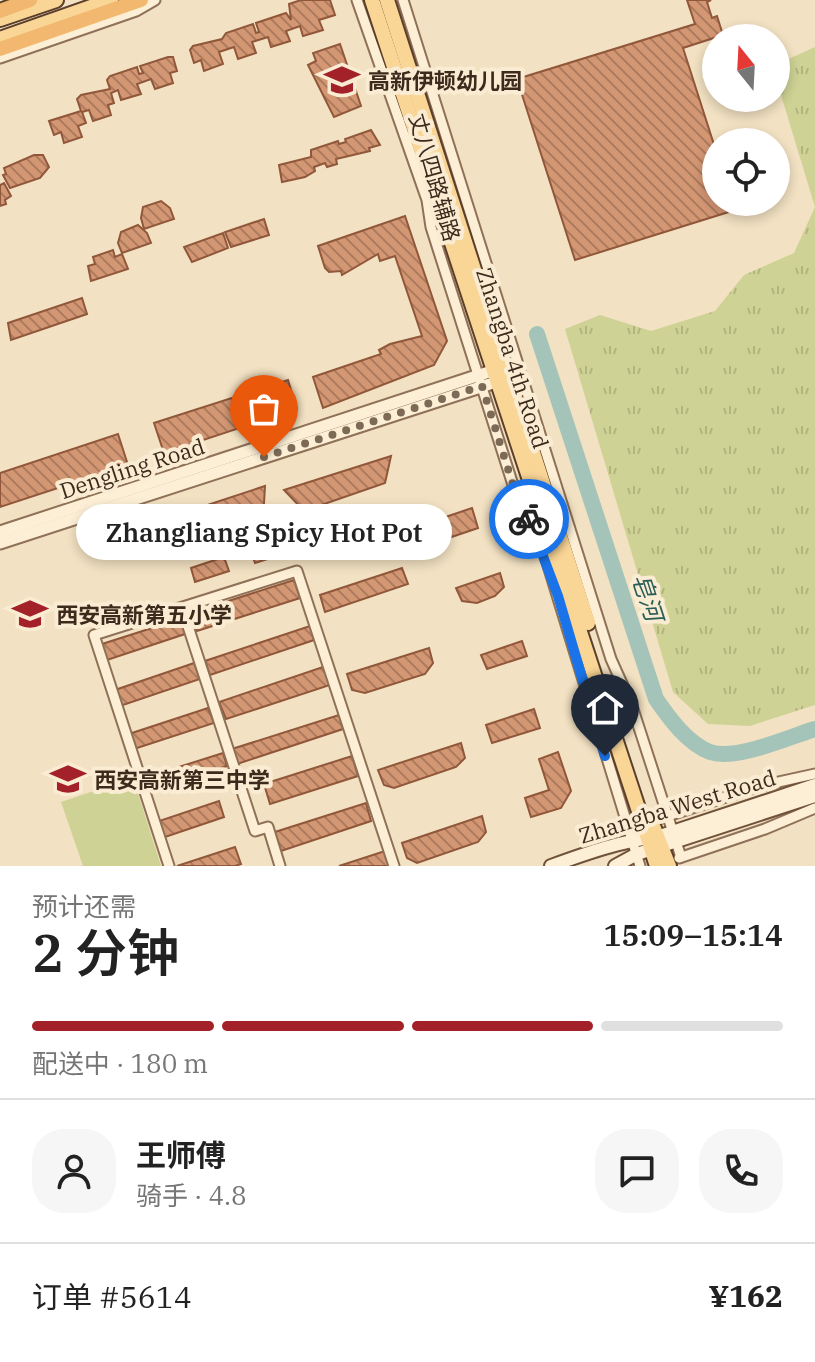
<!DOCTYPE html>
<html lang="zh">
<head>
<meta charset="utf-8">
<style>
  :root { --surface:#fff; --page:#f6f6f6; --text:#222; --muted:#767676; --line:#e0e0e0; --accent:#a32128 }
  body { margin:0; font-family:"IBM Plex Serif","Noto Sans SC",serif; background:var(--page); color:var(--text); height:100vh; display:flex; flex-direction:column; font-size:30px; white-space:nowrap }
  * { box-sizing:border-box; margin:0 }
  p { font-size:26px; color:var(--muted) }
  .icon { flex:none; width:44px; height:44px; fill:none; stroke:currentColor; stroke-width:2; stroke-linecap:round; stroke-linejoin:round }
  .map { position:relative; height:866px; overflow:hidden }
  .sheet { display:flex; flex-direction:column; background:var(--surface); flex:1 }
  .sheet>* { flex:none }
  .needle { width:52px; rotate:342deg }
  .buttons { position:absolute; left:702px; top:24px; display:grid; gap:16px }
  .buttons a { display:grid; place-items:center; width:88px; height:88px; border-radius:50%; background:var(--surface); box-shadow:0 4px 12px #0003; font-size:40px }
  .pin { position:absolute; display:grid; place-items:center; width:68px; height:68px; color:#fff; margin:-82px -34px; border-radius:50% 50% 50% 0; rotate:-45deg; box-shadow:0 0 8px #0007 }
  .pin .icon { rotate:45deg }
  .courier { position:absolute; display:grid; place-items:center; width:80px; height:80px; margin:-40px; border:6px solid #1a73e8; border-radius:50%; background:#fff; color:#222; box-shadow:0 2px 10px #0007 }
  .bubble { position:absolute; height:56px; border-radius:28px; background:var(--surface); box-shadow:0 4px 12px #0003; font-size:26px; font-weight:600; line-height:56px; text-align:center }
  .headline em { font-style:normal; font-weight:600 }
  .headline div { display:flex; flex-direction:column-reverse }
  .headline { display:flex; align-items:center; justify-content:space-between; height:136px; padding:0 32px }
  h1 { font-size:52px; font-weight:600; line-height:60px }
  .bar { display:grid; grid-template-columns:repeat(4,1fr); gap:12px 8px; align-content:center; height:96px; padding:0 32px }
  .bar i { height:10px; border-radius:6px; background:var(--line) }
  .bar .selected { background:var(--accent) }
  .bar p { grid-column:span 4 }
  .line { display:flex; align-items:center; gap:20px; padding:0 32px; border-top:2px solid var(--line) }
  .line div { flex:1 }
  .round { display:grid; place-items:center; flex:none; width:84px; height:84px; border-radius:32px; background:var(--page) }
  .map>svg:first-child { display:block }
  .grass { fill:url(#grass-tufts) }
  .park { fill:#ced294 }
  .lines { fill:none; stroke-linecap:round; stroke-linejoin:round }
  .river { stroke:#a4c4b9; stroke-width:16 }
  .building { fill:url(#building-back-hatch); stroke:#90573a; stroke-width:2 }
  .minor-casing { stroke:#8e7157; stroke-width:13 }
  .tertiary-casing { stroke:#8e7157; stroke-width:15 }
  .secondary-casing { stroke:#70523a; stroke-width:16 }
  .primary-casing { stroke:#5b3f2b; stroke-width:18 }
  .trunk-casing { stroke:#5b3f2b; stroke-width:18 }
  .minor { stroke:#fcefd6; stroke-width:9 }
  .tertiary { stroke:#fcefd6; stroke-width:11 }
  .secondary { stroke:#fcefd6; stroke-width:12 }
  .primary { stroke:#f9d596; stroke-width:14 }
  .trunk { stroke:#f2b870; stroke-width:14 }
  .done { stroke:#7c6a56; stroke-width:8; stroke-dasharray:0 14.4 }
  .route { stroke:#1a73e8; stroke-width:10 }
  .labels { text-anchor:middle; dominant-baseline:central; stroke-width:8; stroke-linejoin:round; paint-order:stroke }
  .poi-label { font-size:22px; font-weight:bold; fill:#3c2a1c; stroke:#f9ecd2; text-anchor:start }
  .street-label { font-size:22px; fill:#3c2a1c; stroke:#f9ecd2 }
  .water-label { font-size:24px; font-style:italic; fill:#2a5e58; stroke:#f9ecd2 }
</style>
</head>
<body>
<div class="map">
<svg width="815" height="866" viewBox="0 0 815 866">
  <defs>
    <pattern id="grass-tufts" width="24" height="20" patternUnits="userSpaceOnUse" patternTransform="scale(2)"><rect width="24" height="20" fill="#ced294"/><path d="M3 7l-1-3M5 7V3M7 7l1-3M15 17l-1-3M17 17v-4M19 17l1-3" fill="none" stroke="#b2b47f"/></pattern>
    <pattern id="building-back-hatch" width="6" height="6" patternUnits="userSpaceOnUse" patternTransform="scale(2)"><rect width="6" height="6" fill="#d49774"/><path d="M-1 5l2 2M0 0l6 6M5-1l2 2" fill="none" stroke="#ad7b5e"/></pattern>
  </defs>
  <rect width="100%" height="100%" fill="#f2e1c2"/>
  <polygon class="grass" points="815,47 815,705 750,726 708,724 673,692 565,329 600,315 651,331 715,311 744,275 794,253 815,207 778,85 782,62"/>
  <polygon class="park" points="133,778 161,866 83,866 61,802"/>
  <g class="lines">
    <path class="river" d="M537,334L656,699C669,718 688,744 710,752C736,761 789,737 815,729"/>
  </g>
  <g class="building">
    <polygon points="301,0 330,0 335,15 319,20 323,30 303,36 300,26 286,31 290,41 271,47 268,37 252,42 256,53 238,59 234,47 219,52 223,64 204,71 201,60 194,63 190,50 193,46 222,39 226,33 253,24 256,33 259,32 256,23 286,13 291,20 289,4"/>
    <polygon points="687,0 711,0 707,2 712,18 717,16 723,35 683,48 716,151 716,202 732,202 735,210 575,260 517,79 695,24"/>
    <polygon points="340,44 361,106 334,117 308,65 316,61 313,53"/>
    <polygon points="168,57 173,57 177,71 170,73 173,83 155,89 151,79 137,84 141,94 121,100 118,90 111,93 114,103 108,105 111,115 93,121 89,110 82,112 86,123 78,126 82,137 64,143 61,132 54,135 49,121 81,111 77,99 81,95 110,89 107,80 110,76 137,67 139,74 143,73 140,66"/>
    <polygon points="371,130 380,145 369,148 370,151 336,159 337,164 327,167 325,163 314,167 315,171 305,177 282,182 279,165 311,157 311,150 338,141 339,144 346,142 345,139"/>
    <polygon points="34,155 43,155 49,167 40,178 10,188 3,175 6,174 4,168"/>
    <polygon points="4,183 11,196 5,200 6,204 0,206 0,185"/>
    <polygon points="161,201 170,208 174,219 144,229 141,218 143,207"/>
    <polygon points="405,216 447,341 434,365 323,408 313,377 381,354 379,350 390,344 422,336 395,256 380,261 378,254 342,275 341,271 329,272 325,268 318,246"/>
    <polygon points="264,219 269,235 231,247 225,232"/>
    <polygon points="138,225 147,233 151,243 122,253 118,243 121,232"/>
    <polygon points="223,233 228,248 192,262 184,247"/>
    <polygon points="113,250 115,257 122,254 128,269 91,281 88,266 95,264 93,257"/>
    <polygon points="82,298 87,314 11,340 8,323"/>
    <polygon points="288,380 297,409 164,453 154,423"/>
    <polygon points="118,434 128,465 0,507 0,473"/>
    <polygon points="391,456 385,483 304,511 284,490"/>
    <polygon points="265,486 263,521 198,541 174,516"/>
    <polygon points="472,508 478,528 431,544 425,524"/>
    <polygon points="282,538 290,552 255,563 250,548"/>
    <polygon points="224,557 229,571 195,582 191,568"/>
    <polygon points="402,568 408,584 325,612 320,595"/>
    <polygon points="500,573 504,587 495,596 477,603 462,601 456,588"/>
    <polygon points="294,580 300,598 197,631 191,613"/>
    <polygon points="180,619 185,634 104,661 99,645"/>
    <polygon points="310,626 314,640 210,675 205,661"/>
    <polygon points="522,641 527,656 487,669 481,655"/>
    <polygon points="429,648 433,663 425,674 365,693 352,690 347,674"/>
    <polygon points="194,663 200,679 120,706 115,690"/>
    <polygon points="323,667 330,685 226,719 219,702"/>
    <polygon points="208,708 214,723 134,749 129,734"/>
    <polygon points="534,709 540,728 492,743 486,725"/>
    <polygon points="339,715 343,729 237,764 232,749"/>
    <polygon points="461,743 465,758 456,767 394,788 384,785 378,770"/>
    <polygon points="558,752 571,791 561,808 531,817 525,798 549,790 539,759"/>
    <polygon points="223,753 227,766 148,792 144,778"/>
    <polygon points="352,756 358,776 270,804 264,784"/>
    <polygon points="219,801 224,817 165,837 159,821"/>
    <polygon points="366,803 371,821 281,851 275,832"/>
    <polygon points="482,816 486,832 478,842 417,863 407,858 402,843"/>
    <polygon points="235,847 241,864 235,866 177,866"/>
    <polygon points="385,851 389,866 339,866"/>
  </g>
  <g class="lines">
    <g class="minor-casing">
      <g id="minor">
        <polyline points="357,0 427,200 431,227 513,485 542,546 640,866"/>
        <polyline points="403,0 611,659 632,706 681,857"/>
        <polyline points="0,58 136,11 155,0"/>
        <polyline points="182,608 255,831 268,827 280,866"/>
        <polyline points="628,829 756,787 815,774"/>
        <polyline points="679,858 765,829 815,808"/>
        <polyline points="169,866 94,635 297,571 394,866"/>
      </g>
    </g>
    <g class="tertiary-casing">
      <g id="tertiary">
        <polyline points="0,532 501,368"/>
        <polyline points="0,543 502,380"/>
      </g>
    </g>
    <g class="secondary-casing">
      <g id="secondary">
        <path d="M551,866C587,853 620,841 657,837L815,785"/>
        <polyline points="615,866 637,854 815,796"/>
      </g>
    </g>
    <g class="primary-casing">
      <g id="primary">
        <polyline points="372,0 657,866"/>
        <polyline points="387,0 588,623"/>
        <polyline points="0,19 56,0"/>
        <polyline points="0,39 111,0"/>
        <polyline points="653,826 669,866"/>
      </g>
    </g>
    <g class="trunk-casing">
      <g id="trunk">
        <polyline points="0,11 30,0"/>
        <polyline points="0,49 141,0"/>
      </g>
    </g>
    <use href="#minor" class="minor"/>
    <use href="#tertiary" class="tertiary"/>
    <use href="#secondary" class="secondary"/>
    <use href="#primary" class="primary"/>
    <use href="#trunk" class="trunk"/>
  </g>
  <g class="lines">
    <polyline class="done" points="264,457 482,386 513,485 529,519"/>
    <polyline class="route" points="529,519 558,596 605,756"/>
  </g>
  <defs>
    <g id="school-bare" transform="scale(2.76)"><path d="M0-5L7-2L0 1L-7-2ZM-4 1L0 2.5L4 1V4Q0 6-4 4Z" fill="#a32128" stroke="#f9ecd2" stroke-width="2.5" paint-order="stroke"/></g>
  </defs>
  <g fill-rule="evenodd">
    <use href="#school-bare" x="342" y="80"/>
    <use href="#school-bare" x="30" y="614"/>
    <use href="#school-bare" x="68" y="779"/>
  </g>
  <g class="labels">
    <g class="poi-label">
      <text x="368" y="80">高新伊顿幼儿园</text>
      <text x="56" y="614">西安高新第五小学</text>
      <text x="94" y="779">西安高新第三中学</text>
    </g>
    <g class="street-label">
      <text transform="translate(435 177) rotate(74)">丈八四路辅路</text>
      <text transform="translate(513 358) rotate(72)">Zhangba 4th Road</text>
      <text transform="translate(132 468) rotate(-18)">Dengling Road</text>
      <text transform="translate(677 806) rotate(-17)">Zhangba West Road</text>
    </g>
    <g class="water-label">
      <text transform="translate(648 597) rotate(72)">皂河</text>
    </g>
  </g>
</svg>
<div class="buttons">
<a><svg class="needle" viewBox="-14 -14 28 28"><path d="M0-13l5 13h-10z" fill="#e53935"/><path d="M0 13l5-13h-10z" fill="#767676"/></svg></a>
<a><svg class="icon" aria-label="locate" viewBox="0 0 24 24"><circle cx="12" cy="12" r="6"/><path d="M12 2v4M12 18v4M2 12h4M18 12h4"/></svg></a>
</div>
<div class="pin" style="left:264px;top:457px;background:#ea580c"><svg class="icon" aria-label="bag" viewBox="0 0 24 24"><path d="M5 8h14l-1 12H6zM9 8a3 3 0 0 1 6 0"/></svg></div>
<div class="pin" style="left:605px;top:756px;background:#1f2937"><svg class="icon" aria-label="home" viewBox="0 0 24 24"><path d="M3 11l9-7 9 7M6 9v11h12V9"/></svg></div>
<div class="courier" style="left:529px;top:519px"><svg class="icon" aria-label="bike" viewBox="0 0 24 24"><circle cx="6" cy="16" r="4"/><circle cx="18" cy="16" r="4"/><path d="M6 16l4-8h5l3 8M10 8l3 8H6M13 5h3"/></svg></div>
<div class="bubble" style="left:76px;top:504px;width:376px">Zhangliang Spicy Hot Pot</div>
</div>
<section class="sheet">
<div class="headline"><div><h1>2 分钟</h1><p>预计还需</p></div><em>15:09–15:14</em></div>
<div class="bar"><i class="selected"></i><i class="selected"></i><i class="selected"></i><i></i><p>配送中 · 180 m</p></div>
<div class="line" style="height:144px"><a class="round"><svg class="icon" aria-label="person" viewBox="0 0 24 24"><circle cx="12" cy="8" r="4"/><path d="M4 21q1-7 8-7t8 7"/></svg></a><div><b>王师傅</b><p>骑手 · 4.8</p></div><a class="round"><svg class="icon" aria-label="chat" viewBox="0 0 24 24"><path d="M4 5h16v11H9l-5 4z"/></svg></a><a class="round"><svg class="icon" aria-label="phone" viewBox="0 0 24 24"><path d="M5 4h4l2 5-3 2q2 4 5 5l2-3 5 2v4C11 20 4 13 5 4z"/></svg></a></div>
<div class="line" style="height:104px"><div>订单 #5614</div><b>¥162</b></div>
</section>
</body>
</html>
